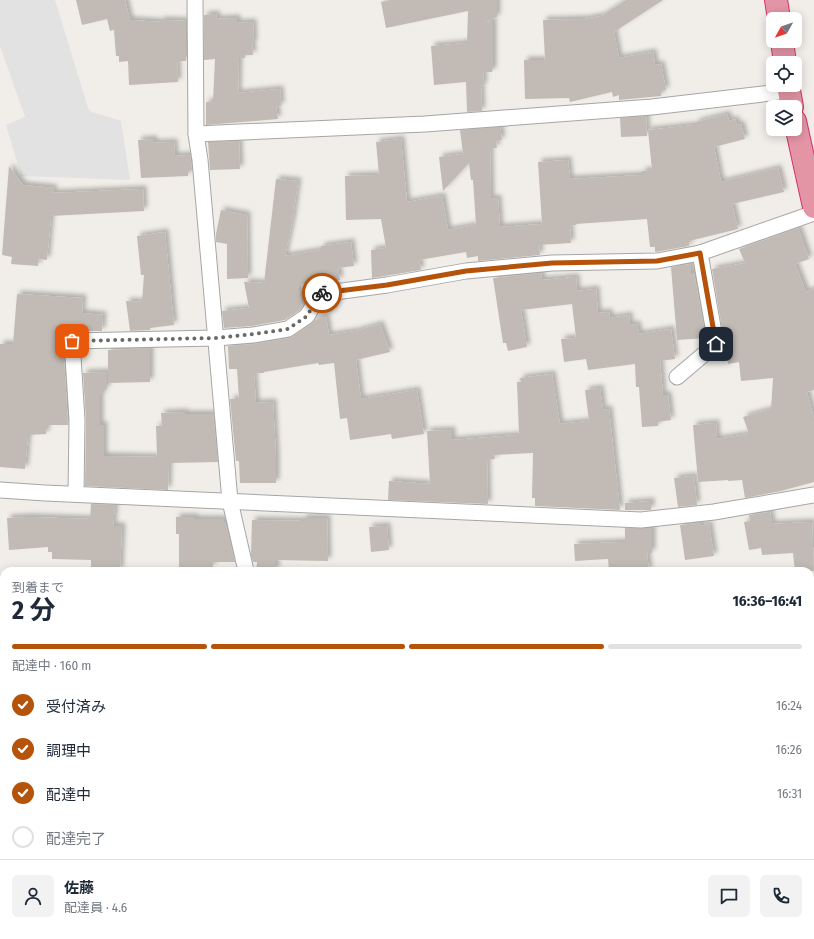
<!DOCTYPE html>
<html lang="ja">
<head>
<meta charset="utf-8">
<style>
  :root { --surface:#fff; --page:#f2f2f3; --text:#1f2937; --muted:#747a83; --line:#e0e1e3; --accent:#b45309 }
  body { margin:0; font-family:"Fira Sans Condensed","Noto Sans JP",sans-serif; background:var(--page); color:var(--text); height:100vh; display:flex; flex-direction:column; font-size:15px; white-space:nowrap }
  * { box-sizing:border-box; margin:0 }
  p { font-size:13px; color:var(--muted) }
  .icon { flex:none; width:22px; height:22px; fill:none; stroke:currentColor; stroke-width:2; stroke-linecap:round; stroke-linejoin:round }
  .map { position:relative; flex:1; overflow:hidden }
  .drawer { position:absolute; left:0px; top:567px; width:814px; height:372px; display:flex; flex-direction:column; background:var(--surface); border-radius:12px 12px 0 0; box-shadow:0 2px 10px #0003 }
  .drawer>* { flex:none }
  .needle { width:26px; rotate:230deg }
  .buttons { position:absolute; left:766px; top:12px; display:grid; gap:8px }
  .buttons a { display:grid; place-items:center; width:36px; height:36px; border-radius:6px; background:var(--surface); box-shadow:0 2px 10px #0003; font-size:20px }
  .pin { position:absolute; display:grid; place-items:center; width:34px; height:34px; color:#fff; margin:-17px; border-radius:8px; box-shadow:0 2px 6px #0006 }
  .courier { position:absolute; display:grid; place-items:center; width:40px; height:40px; margin:-20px; border:3px solid #b45309; border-radius:50%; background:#fff; color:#222; box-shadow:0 1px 5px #0007 }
  .overview em { font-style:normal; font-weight:700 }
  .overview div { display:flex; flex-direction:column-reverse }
  .overview { display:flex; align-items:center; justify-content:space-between; height:68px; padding:0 12px }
  h1 { font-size:26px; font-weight:700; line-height:30px }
  .bar { display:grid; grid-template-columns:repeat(4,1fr); gap:6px 4px; align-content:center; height:48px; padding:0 12px }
  .bar i { height:5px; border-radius:3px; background:var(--line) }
  .bar .selected { background:var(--accent) }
  .bar p { grid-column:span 4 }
  .line { display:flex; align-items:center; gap:10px; padding:0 12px; border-top:1px solid var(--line) }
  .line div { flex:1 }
  .round { display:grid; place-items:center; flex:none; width:42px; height:42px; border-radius:6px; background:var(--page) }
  ol { padding:0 12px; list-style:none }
  li { display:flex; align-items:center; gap:12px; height:44px }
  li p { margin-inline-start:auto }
  li .icon { padding:4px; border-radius:50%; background:var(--accent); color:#fff; stroke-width:4 }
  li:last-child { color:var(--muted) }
  li i { width:22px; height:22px; border:2px solid var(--line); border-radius:50% }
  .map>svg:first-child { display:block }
  .parking { fill:#e2e2e2 }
  .building { fill:#c2bbb5; filter:url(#shadow) }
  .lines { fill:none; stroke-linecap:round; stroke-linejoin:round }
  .street-casing { stroke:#a6a6a6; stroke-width:17 }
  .highway-casing { stroke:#d4326b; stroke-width:24 }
  .street { stroke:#fff; stroke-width:15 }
  .highway { stroke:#e495a5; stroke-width:22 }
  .done { stroke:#6a6968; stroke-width:4; stroke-dasharray:0 7.2 }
  .route { stroke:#b45309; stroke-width:5 }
</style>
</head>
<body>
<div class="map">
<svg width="814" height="939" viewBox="0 0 814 939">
  <defs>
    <filter id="shadow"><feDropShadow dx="3.5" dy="-3.5" stdDeviation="2" flood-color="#0004"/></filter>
  </defs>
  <rect width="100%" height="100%" fill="#f1eee9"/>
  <polygon class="parking" points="0,0 55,0 89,111 121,121 130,180 21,176 6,125 25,117 0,46"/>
  <g class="building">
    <polygon points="76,0 125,0 130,20 161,22 161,20 186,21 186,61 177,61 178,82 129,85 128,61 119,62 119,56 116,56 114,30 110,31 107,19 82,25"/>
    <polygon points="391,0 497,0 497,17 485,22 493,21 493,68 492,72 483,72 484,85 481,86 482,111 467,112 466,82 434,85 431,46 467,43 468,11 386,28 381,2"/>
    <polygon points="626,0 663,0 614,32 619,58 653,52 655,65 661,64 666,90 661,91 661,96 619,100 619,95 613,97 612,92 570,102 569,98 525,99 524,60 545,60 543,20 585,19 601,16"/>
    <polygon points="216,14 217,19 237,18 237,23 253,22 254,43 252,43 253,55 245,55 245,58 239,58 238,93 280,89 281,106 276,107 278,119 206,125 206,102 213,101 215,59 204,60 204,15"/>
    <polygon points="727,114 729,121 735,119 737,125 741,124 745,139 714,147 721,182 778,168 784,192 732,204 738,229 689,241 689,246 655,252 655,247 650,247 647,219 576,224 576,225 570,226 571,243 539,245 540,255 478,261 478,256 467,258 466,252 419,260 421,270 372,278 371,250 386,248 381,219 346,220 345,176 379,175 376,142 401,139 407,202 442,196 448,230 476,225 473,180 471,180 469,163 443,191 439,157 463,154 460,130 500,127 502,140 496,141 497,148 490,148 491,199 498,198 500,227 542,224 538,162 568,160 570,179 642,175 642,171 652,170 648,130 696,125 696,122"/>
    <polygon points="646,116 647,136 621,137 620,118"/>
    <polygon points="154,139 154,143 174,142 175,156 190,155 192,170 188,170 188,176 141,178 138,140"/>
    <polygon points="239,141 240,169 210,170 208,142"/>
    <polygon points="9,166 23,185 54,188 53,193 143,189 144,211 51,216 47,260 38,259 38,266 11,264 12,257 2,255"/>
    <polygon points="276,179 298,181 293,217 285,256 321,250 321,246 351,242 354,266 338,268 340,280 298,285 302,307 300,310 285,320 252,326 224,328 222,311 249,308 244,282 264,283"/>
    <polygon points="221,210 247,215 248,278 227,279 227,244 216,242 216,234"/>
    <polygon points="798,228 809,259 795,264 806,292 814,289 814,390 807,392 814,419 814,482 781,491 745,498 742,480 728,481 728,480 698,482 693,425 716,423 717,439 749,434 743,417 771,409 773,378 741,381 739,362 728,364 712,269 745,263 739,249"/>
    <polygon points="165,232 174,325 150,328 150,330 130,331 126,301 142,302 144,275 141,275 137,236"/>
    <polygon points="691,264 691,273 694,273 706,338 677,340 671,267"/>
    <polygon points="541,273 542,280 576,277 577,291 596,289 598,313 609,312 610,318 629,315 630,325 637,324 639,334 671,329 675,359 660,361 663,395 668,395 671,420 658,422 658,426 642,427 639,387 636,387 635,364 588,370 586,359 564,362 561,339 576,338 572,304 521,310 527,347 508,351 506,343 503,343 493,278"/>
    <polygon points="17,294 83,298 82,313 103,315 102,331 66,331 66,334 64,337 63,342 68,425 46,425 46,434 28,435 25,469 0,467 0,344 13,344"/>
    <polygon points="326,317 329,335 356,331 380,324 390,352 356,360 361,399 417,390 424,434 392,439 391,434 350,440 347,418 340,419 334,363 319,365 318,363 264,372 264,373 254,373 256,403 273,402 276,456 276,483 240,483 239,461 236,461 230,399 239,399 237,369 229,369 228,346 254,344 290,338 312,323 315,320"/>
    <polygon points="150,348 150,382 108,383 108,350"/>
    <polygon points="107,372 107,389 103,389 103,395 100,395 100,425 104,425 104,456 157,457 156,426 162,426 161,413 185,412 185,414 213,414 218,462 169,463 168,490 85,486 86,420 83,373"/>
    <polygon points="552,374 560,424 589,421 585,390 600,388 603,410 609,409 620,510 535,506 535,498 532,498 533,453 494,455 495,459 487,460 488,504 388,500 389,481 430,484 427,431 452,430 452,440 519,435 517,382 521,382 520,378"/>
    <polygon points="694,476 697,505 678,507 674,478"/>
    <polygon points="651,501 651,510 625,510 625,503"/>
    <polygon points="91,504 115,505 113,526 122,526 120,571 91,571 91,560 52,559 52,552 48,552 48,547 9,550 7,518 28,517 90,519"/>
    <polygon points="770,512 772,524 812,522 814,571 795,571 793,553 762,555 761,548 749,550 744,522 750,521 749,515"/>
    <polygon points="176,517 195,517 195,519 222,519 226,526 235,562 213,562 213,567 179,568 179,534 176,534"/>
    <polygon points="303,518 327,518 328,561 276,560 276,571 256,571 257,562 253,562 251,555 252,520 303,521"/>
    <polygon points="699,523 700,526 709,524 714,556 685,560 680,525"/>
    <polygon points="387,526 389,550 371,552 369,527"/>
    <polygon points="625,528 652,528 652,553 647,553 649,571 609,571 608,559 575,561 574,544 625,542"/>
  </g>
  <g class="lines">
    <g class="street-casing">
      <g id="street">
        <polyline points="195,0 196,134 200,160 230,501 246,571"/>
        <polyline points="196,134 425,124 652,107 788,91"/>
        <polyline points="677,377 716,344 700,253"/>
        <polyline points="0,490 45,493 641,520 714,512 814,495"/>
        <polyline points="76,494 77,420 72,341 216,338 253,335 288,329 307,316 320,294 387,285 466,271 552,263 657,261 700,253 814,213"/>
        <polyline points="810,647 814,643"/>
        <polyline points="0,650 4,651"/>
        <polyline points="810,739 814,743"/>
        <polyline points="0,768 4,769"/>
        <polyline points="667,935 668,939"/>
        <polyline points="0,937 52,939"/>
        <polyline points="238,939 239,935"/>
      </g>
    </g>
    <g class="highway-casing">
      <g id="highway">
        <polyline points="776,0 779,19"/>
        <polyline points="782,41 785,63"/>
        <polyline points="788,85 792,107"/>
        <polyline points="795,121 814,207"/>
      </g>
    </g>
    <use href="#street" class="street"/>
    <use href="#highway" class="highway"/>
  </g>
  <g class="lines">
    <polyline class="done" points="72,341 216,338 254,334 288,329 307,316 320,294 322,293"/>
    <polyline class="route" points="322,293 387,285 466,271 552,263 657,261 700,253 716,344"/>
  </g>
</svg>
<div class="buttons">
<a><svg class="needle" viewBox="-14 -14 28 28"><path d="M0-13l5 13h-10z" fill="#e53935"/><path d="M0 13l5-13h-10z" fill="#747a83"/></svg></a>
<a><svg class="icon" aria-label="locate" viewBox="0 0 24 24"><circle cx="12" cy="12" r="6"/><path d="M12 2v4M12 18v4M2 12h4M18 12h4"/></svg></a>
<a><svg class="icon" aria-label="layers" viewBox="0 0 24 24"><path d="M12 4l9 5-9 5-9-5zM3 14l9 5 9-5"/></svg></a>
</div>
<div class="pin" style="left:72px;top:341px;background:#ea580c"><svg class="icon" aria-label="bag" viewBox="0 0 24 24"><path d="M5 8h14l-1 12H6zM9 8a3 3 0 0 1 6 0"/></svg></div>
<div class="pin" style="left:716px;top:344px;background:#1f2937"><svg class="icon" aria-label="home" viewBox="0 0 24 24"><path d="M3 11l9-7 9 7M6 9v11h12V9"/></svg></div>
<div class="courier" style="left:322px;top:293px"><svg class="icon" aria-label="bike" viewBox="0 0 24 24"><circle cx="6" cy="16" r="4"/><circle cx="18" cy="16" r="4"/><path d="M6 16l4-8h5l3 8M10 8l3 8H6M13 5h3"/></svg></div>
<section class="drawer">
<div class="overview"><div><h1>2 分</h1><p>到着まで</p></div><em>16:36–16:41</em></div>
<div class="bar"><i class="selected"></i><i class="selected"></i><i class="selected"></i><i></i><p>配達中 · 160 m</p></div>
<ol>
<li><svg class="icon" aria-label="check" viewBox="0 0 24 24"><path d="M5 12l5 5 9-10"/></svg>受付済み<p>16:24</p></li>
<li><svg class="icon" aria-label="check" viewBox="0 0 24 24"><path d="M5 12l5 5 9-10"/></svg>調理中<p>16:26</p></li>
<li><svg class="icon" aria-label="check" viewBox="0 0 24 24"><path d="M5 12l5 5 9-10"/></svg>配達中<p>16:31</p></li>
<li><i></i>配達完了</li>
</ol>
<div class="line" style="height:72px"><a class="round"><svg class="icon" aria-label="person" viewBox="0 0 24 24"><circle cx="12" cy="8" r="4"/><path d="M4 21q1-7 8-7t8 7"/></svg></a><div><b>佐藤</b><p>配達員 · 4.6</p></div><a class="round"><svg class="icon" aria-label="chat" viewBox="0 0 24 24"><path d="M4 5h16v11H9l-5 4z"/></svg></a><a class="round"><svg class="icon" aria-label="phone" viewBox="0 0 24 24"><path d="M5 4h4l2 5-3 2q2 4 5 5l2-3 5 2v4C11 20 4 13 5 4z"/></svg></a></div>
</section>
</div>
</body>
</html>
